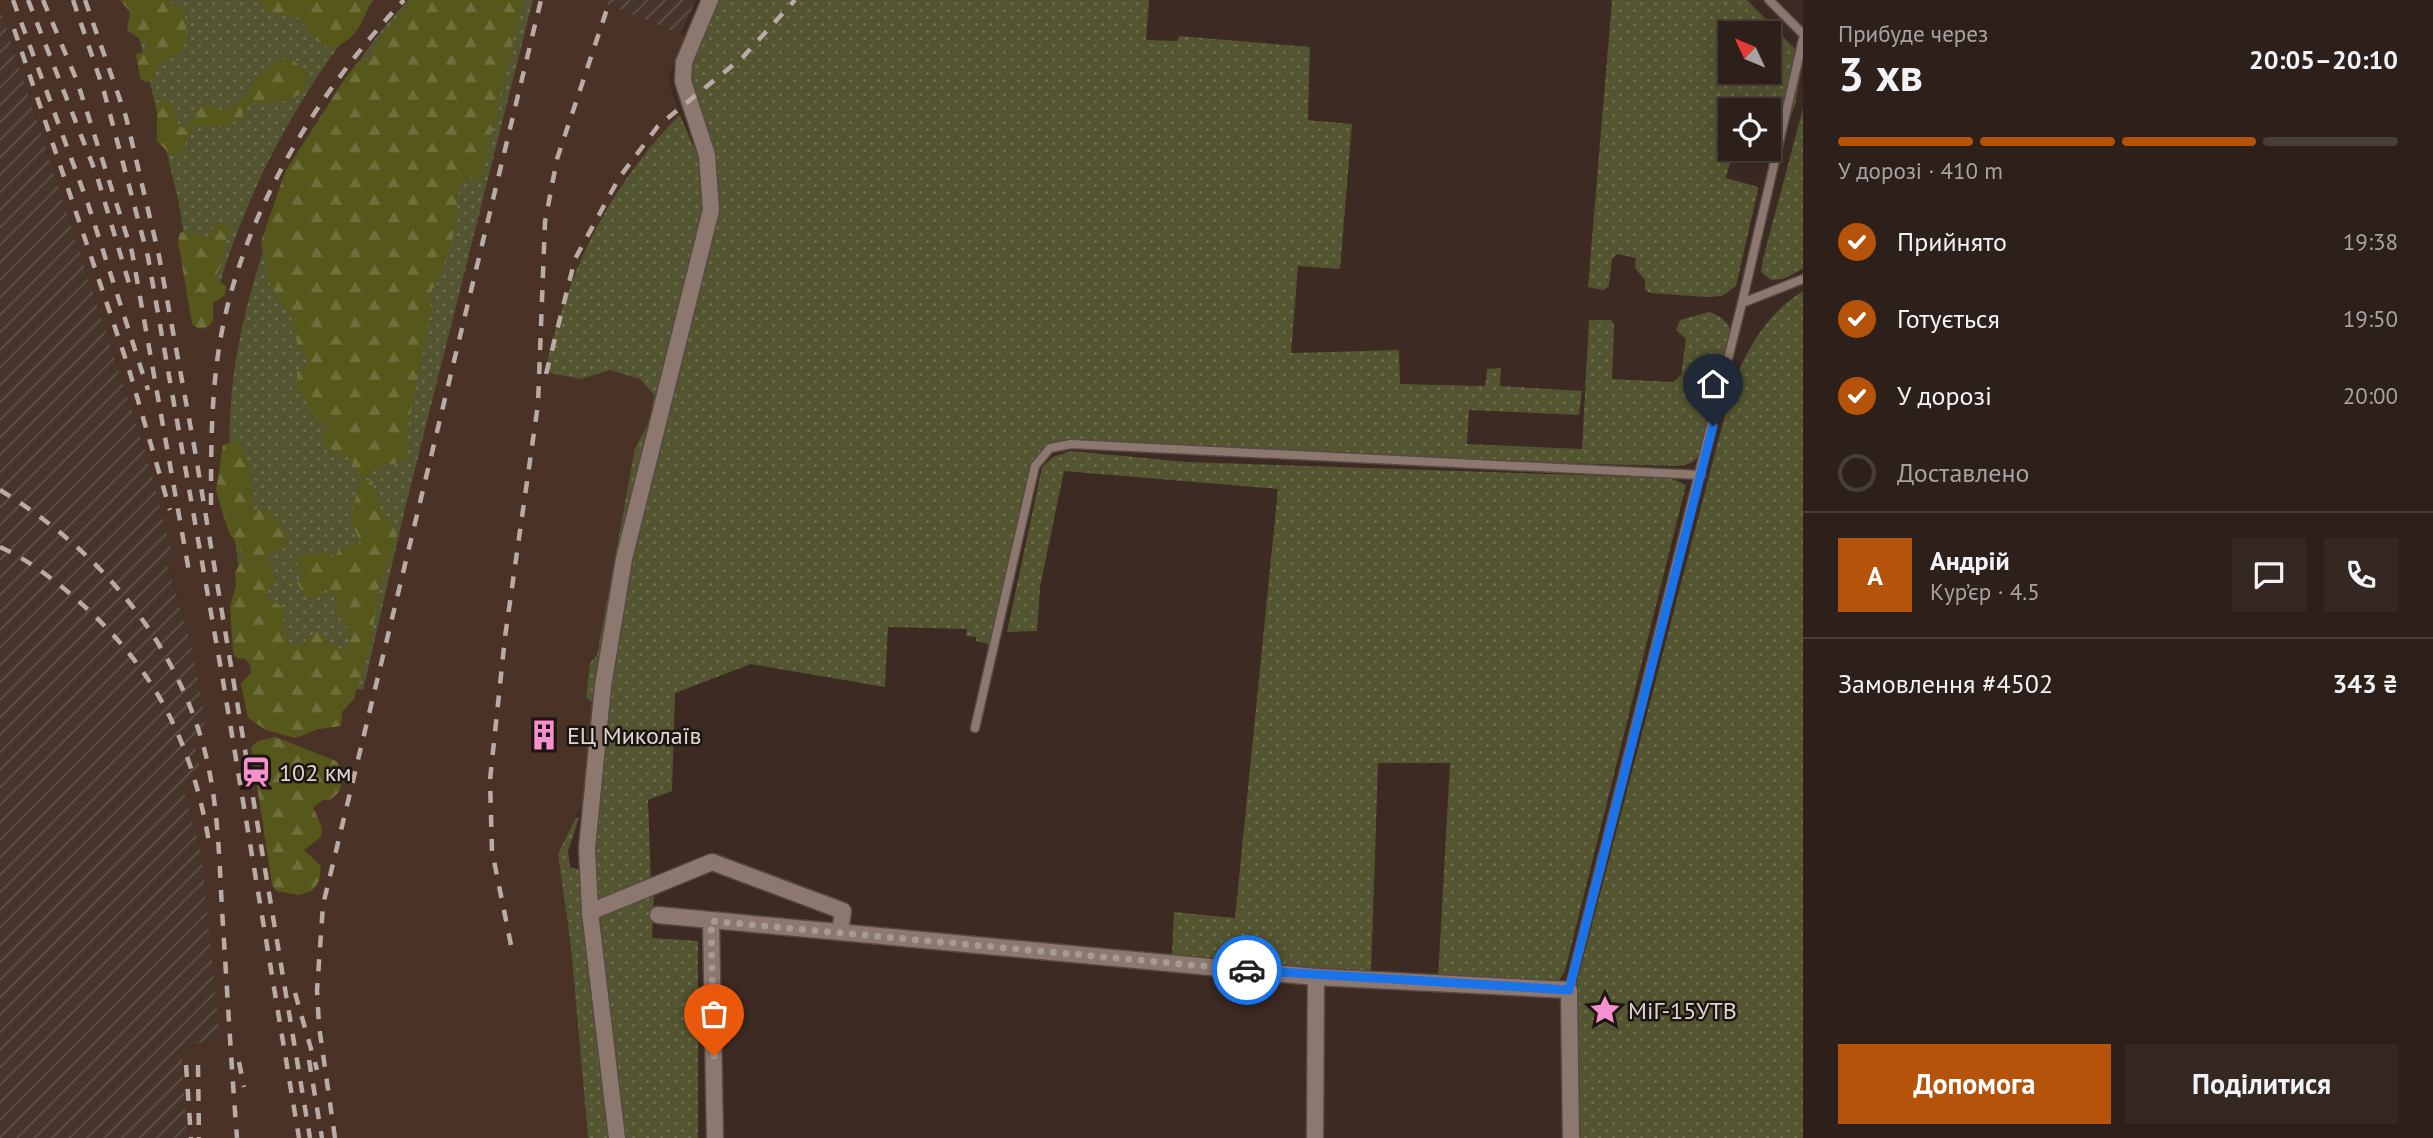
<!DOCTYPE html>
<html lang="uk">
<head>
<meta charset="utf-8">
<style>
  :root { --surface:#2d201a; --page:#352823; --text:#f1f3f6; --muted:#a7a3a2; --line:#483e39; --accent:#b45309 }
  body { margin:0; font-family:"PT Sans",sans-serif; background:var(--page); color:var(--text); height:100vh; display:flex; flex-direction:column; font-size:26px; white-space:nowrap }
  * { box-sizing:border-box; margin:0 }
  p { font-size:23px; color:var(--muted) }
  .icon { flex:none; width:38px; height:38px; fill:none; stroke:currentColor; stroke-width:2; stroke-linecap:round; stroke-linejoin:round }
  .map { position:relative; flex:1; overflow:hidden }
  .drawer { display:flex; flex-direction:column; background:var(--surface); width:630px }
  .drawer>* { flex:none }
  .needle { width:46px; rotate:314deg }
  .buttons { position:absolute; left:1718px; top:21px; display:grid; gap:14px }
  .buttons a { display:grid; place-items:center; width:63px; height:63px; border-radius:0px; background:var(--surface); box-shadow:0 7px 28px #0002,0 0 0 2px var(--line); font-size:35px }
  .pin { position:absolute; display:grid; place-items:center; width:60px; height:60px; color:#fff; margin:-72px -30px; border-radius:50% 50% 50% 0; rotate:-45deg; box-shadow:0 0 7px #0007 }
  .pin .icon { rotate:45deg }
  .courier { position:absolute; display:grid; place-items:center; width:70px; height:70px; margin:-35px; border:5px solid #1a73e8; border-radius:50%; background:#fff; color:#222; box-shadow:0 2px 9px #0007 }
  .head em { font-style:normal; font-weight:700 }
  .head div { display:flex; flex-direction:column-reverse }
  .head { display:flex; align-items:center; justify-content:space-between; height:119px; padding:0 35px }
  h1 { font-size:46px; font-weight:700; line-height:52px }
  .bar { display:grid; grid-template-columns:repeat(4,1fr); gap:10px 7px; align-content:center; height:84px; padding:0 35px }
  .bar i { height:9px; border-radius:5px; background:var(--line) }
  .bar .current { background:var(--accent) }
  .bar p { grid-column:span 4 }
  .line { display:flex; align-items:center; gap:18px; padding:0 35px; border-top:2px solid var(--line) }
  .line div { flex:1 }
  .round { display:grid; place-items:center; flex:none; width:74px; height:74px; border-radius:0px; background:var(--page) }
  ol { padding:0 35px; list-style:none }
  li { display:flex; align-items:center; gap:21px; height:77px }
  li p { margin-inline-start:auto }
  li .icon { padding:7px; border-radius:50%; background:var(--accent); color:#fff; stroke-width:4 }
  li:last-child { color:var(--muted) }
  li i { width:38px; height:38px; border:4px solid var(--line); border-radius:50% }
  .primary-button { display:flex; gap:14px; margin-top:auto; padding:14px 35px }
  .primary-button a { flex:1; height:80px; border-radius:0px; background:var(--accent); color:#fff; font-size:28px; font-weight:700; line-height:80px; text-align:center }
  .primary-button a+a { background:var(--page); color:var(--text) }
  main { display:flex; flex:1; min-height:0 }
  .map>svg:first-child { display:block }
  .built { fill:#4a3227 }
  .industrial { fill:url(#industrial-furrows) }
  .green { fill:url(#green-dots); fill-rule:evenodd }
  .forest { fill:url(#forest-firs) }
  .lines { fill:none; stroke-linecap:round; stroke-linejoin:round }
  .service-casing { stroke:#574943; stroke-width:11 }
  .minor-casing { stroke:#574943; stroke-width:19 }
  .service { stroke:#8d7870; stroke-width:8 }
  .minor { stroke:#8d7870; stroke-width:16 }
  .rail { stroke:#b9aca7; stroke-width:4.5; stroke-dasharray:12 12; stroke-linecap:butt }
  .done { stroke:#a79993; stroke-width:7; stroke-dasharray:0 12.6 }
  .route { stroke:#1a73e8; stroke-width:9 }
  .labels { text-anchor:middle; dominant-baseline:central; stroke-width:5; stroke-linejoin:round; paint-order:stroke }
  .poi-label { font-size:24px; fill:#e0d5d0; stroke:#1d1512; text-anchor:start }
</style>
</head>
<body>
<main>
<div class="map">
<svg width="1803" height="1138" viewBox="0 0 1803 1138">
  <defs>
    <pattern id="industrial-furrows" width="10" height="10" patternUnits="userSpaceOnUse" patternTransform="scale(1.75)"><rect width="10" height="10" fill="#46352b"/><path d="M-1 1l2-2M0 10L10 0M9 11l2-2" fill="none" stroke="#605149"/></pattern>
    <pattern id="green-dots" width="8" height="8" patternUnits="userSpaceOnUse" patternTransform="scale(1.75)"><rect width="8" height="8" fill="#535530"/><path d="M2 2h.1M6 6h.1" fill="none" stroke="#6b6d4d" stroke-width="1.8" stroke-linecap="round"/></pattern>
    <pattern id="forest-firs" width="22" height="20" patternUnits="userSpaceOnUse" patternTransform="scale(1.75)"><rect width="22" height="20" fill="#56581b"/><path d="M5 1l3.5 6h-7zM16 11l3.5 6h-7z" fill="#6e6f3b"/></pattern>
  </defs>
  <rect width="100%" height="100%" fill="#3c2a23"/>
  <polygon class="built" points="0,0 130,0 179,204 193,293 219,286 234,235 263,169 291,116 339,43 374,0 408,0 361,58 231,518 247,633 362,690 405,509 533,0 596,0 685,36 669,75 670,87 680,115 627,175 596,227 568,289 545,372 581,379 610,370 640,379 654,395 649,423 635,448 597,655 590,663 586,697 593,703 590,786 558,854 571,947 588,1138 187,1138 180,1048 209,1041 182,787 200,769 194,740 190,641 167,563 174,561 147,457 0,9"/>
  <g class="industrial">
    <polygon points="596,0 696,0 680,34"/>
    <polygon points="0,9 147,457 174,561 167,564 190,641 206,721 194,740 200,769 183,788 201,854 220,1038 181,1048 187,1138 0,1138"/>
  </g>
  <g class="green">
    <path d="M130,0H374C304,86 251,179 219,286L193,293L179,204Z"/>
    <path d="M408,0H533L405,509L363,690L251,672C242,587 226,504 230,418C236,276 311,104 408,0Z"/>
    <path d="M710,0H1149L1146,40L1177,41L1179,36L1310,47L1308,120L1352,124L1340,269L1298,266L1291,353L1399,350L1400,384L1485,386L1487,369L1501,368L1500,386L1582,391L1579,415L1469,410L1467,444L1582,449L1589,320H1611L1614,324L1612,379L1673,382L1681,375L1686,339L1676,330L1680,320L1709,312C1719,315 1730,322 1731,334C1733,349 1707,443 1698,456C1694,463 1687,465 1679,466L1188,454L1071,442L1059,445L1032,471L996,653L987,655L988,644L976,641V637L966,636L967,629L888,627L885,687L751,664L675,693L672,791L648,800L651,882L597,904L590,848L602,783L609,687L629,560L715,209L684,89Z"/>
    <path d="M1612,0H1747L1794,48L1802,66L1795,105L1777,150L1765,156L1733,151L1726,178L1758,187V190L1736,286L1722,296L1707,297L1650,293L1645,289V280L1635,268L1636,258L1617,254L1612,259L1609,286L1604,290L1588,287ZM1731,33H1769V72H1731ZM1731,110H1769V149H1731Z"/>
    <polygon points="1803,108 1803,269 1783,279 1771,280 1761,272 1763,259"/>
    <path d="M680,115L702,166L705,209L622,559L601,687L591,805L586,808L581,807L590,786L593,703L586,697L590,663L597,655L635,448L649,423L654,395L640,379L610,370L581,379L545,372C566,275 608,186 680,115Z"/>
    <path d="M1803,291V1138H1577L1575,990L1732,388C1746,349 1767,313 1803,291Z"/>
    <polygon points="1071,451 1186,462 1670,478 1686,485 1565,971 1551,993 1540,997 1450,991 1438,979 1450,763 1378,763 1371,974 1175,958 1172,954 1174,912 1235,918 1278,489 1064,471 1040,587 1037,631 1007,632 1042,467 1053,457"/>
    <polygon points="576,817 579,818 568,851 570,867 583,870 613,1138 588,1138 571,947 558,854"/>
    <polygon points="654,892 652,938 698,941 698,1138 623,1138 597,921 599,916"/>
  </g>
  <g class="forest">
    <path d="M120,0H167L185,12C187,37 190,57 161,60L153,80L145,82L140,78L136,54L146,51L149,45L127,30L130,12Z"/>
    <path d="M259,0H370C367,21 343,61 317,41C310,36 304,25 300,18C285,15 266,16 259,0Z"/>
    <path d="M411,0H523L482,173L476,180L468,178L459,187L452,243L436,286L430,290L431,311L406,436L408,454C396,468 388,462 377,469C371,473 372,476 363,477L347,456L326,447L323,437L327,426L311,411L297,386V371L307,367L309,357L298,346L291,317L270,284L261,242L285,172L346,77L357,63L370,58L384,32Z"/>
    <path d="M290,58L307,71C312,101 275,106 253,102L245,108L241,119L219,127L198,124L190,133L180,154L172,156L157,141V104L161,100L168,101L176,114V120L181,127L186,128L195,119L199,105C209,103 217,112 226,110C253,105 249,64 290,58Z"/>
    <path d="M226,222L231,231C223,243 225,249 222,263C220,270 216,271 216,279L226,286L225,295L213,303C213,316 217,327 199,329L192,324L178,241L180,233L186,231L209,238L214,226Z"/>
    <path d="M237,441C251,454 253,492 251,510H269L286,534L285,546L265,556L273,567L274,583L265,595L283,608L285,638L294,647L303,644L317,630L334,647L343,649C361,633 341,624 335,609L338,603L337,596L326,589L317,597L307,599L297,583L304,573L296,561L298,557L325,553L334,557L340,549L361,544L350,519L361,479L372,481L380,507L396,532C396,554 380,574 378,594C375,619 370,643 364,668C361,679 355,687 355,698L342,712L341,726L319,729L295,738L266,730L248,718L241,684L253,670L246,659L237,658L233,652L230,607L236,585L235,572L243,560L242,551L229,533L216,491L223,445Z"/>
    <polygon points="275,737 336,761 343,771 340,791 330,800 323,800 313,807 322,828 321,837 304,850 321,866 319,881 312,891 299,895 276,891 272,884 251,747 258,741"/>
  </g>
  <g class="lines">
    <g class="service-casing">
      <g id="service">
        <polyline points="1769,0 1803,34"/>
        <polyline points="1742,303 1803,39"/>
        <polyline points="975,728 1035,466 1050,448 1071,444 1701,475"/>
        <polyline points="1569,990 1742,303 1803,279"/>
      </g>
    </g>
    <g class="minor-casing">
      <g id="minor">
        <polyline points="590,912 712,862 843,911 840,931"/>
        <polyline points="658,915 1316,977 1569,990 1571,1138"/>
        <polyline points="711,921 715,1138"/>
        <polyline points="617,1138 590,912 587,848 603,686 624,559 711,210 707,155 683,81 684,62 710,0"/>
        <polyline points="1315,1138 1316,977"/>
      </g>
    </g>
    <use href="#service" class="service"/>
    <use href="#minor" class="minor"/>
    <g class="rail">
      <polyline points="13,0 88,204 148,390"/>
      <polyline points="28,0 97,176 131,290"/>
      <polyline points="43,0 77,81 132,252 190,577"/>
      <polyline points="73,0 103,88 148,257 222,675 299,1138"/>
      <polyline points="85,0 126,117 159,256 195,451 310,1138"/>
      <polyline points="14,29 128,366 170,510"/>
      <polyline points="546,374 575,259 619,178 658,126 743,57 795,0"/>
      <path d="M0,490C95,548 170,633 202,741C218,796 219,854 222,910C227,986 231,1062 237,1138"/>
      <path d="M211,505C211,448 211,391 221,336C244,211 318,91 404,0"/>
      <path d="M0,547C27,559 53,579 75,598C156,668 193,744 210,848"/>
      <polyline points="511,945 492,851 490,780 505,637 538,404 545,222 557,159 610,0"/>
      <polyline points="295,993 317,1070"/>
      <polyline points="309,1060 322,1138"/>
      <polyline points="239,1062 244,1087"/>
      <polyline points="186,1065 191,1138"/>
      <polyline points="198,1065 199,1138"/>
      <polyline points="335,1138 319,1026 317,990 323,905 541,0"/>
    </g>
  </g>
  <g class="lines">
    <polyline class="done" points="714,1056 711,921 1247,970"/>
    <polyline class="route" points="1247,970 1569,990 1713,426"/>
  </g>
  <defs>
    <g id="building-bare" transform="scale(2.415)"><path d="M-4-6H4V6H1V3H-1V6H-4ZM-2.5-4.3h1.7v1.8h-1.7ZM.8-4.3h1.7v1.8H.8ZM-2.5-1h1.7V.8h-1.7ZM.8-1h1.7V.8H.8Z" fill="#f690cf" stroke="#1d1512" stroke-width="2.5" paint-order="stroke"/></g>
    <g id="station-bare" transform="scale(2.415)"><path d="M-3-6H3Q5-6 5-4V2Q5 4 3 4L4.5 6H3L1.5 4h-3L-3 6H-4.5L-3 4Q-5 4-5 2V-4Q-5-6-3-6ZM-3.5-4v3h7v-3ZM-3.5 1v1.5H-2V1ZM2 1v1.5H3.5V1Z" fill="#f690cf" stroke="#1d1512" stroke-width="2.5" paint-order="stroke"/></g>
    <g id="sight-bare" transform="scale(2.415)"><path d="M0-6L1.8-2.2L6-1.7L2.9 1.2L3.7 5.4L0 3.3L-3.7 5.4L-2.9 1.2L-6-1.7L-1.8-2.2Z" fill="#f690cf" stroke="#1d1512" stroke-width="2.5" paint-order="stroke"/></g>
  </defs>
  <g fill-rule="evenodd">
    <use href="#building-bare" x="544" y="735"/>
    <use href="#station-bare" x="256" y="772"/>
    <use href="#sight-bare" x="1605" y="1010"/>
  </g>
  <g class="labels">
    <g class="poi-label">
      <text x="567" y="735">ЕЦ Миколаїв</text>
      <text x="279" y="772">102 км</text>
      <text x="1628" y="1010">МіГ-15УТВ</text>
    </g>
  </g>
</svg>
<div class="buttons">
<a><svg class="needle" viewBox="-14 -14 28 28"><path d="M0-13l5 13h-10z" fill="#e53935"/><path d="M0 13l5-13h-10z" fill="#a7a3a2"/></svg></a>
<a><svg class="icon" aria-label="locate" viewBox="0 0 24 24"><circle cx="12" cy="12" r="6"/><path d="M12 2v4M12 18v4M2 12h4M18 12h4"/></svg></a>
</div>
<div class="pin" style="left:714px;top:1056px;background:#ea580c"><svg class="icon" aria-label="bag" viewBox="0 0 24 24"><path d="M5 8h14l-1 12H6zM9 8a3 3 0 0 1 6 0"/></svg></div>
<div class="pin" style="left:1713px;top:426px;background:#1f2937"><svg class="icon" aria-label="home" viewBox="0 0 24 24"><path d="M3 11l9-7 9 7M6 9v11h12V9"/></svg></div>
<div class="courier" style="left:1247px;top:970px"><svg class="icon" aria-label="car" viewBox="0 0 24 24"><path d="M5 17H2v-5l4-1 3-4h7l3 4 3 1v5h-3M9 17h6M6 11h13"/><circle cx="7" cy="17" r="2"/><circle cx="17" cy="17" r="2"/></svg></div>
</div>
<section class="drawer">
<div class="head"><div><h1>3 хв</h1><p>Прибуде через</p></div><em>20:05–20:10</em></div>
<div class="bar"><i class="current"></i><i class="current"></i><i class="current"></i><i></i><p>У дорозі · 410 m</p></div>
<ol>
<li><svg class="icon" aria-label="check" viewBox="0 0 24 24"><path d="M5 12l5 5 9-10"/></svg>Прийнято<p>19:38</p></li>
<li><svg class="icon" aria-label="check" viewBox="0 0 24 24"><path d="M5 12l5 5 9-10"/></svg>Готується<p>19:50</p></li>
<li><svg class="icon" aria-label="check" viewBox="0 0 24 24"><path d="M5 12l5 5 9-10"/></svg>У дорозі<p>20:00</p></li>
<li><i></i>Доставлено</li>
</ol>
<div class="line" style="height:126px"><b class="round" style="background:var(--accent);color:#fff">А</b><div><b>Андрій</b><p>Кур’єр · 4.5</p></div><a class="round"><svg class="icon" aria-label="chat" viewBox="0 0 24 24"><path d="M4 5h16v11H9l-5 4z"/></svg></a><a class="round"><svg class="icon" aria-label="phone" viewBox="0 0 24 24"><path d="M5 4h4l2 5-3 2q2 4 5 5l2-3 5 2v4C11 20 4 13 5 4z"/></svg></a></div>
<div class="line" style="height:91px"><div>Замовлення #4502</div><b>343 ₴</b></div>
<div class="primary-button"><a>Допомога</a><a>Поділитися</a></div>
</section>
</main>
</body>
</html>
